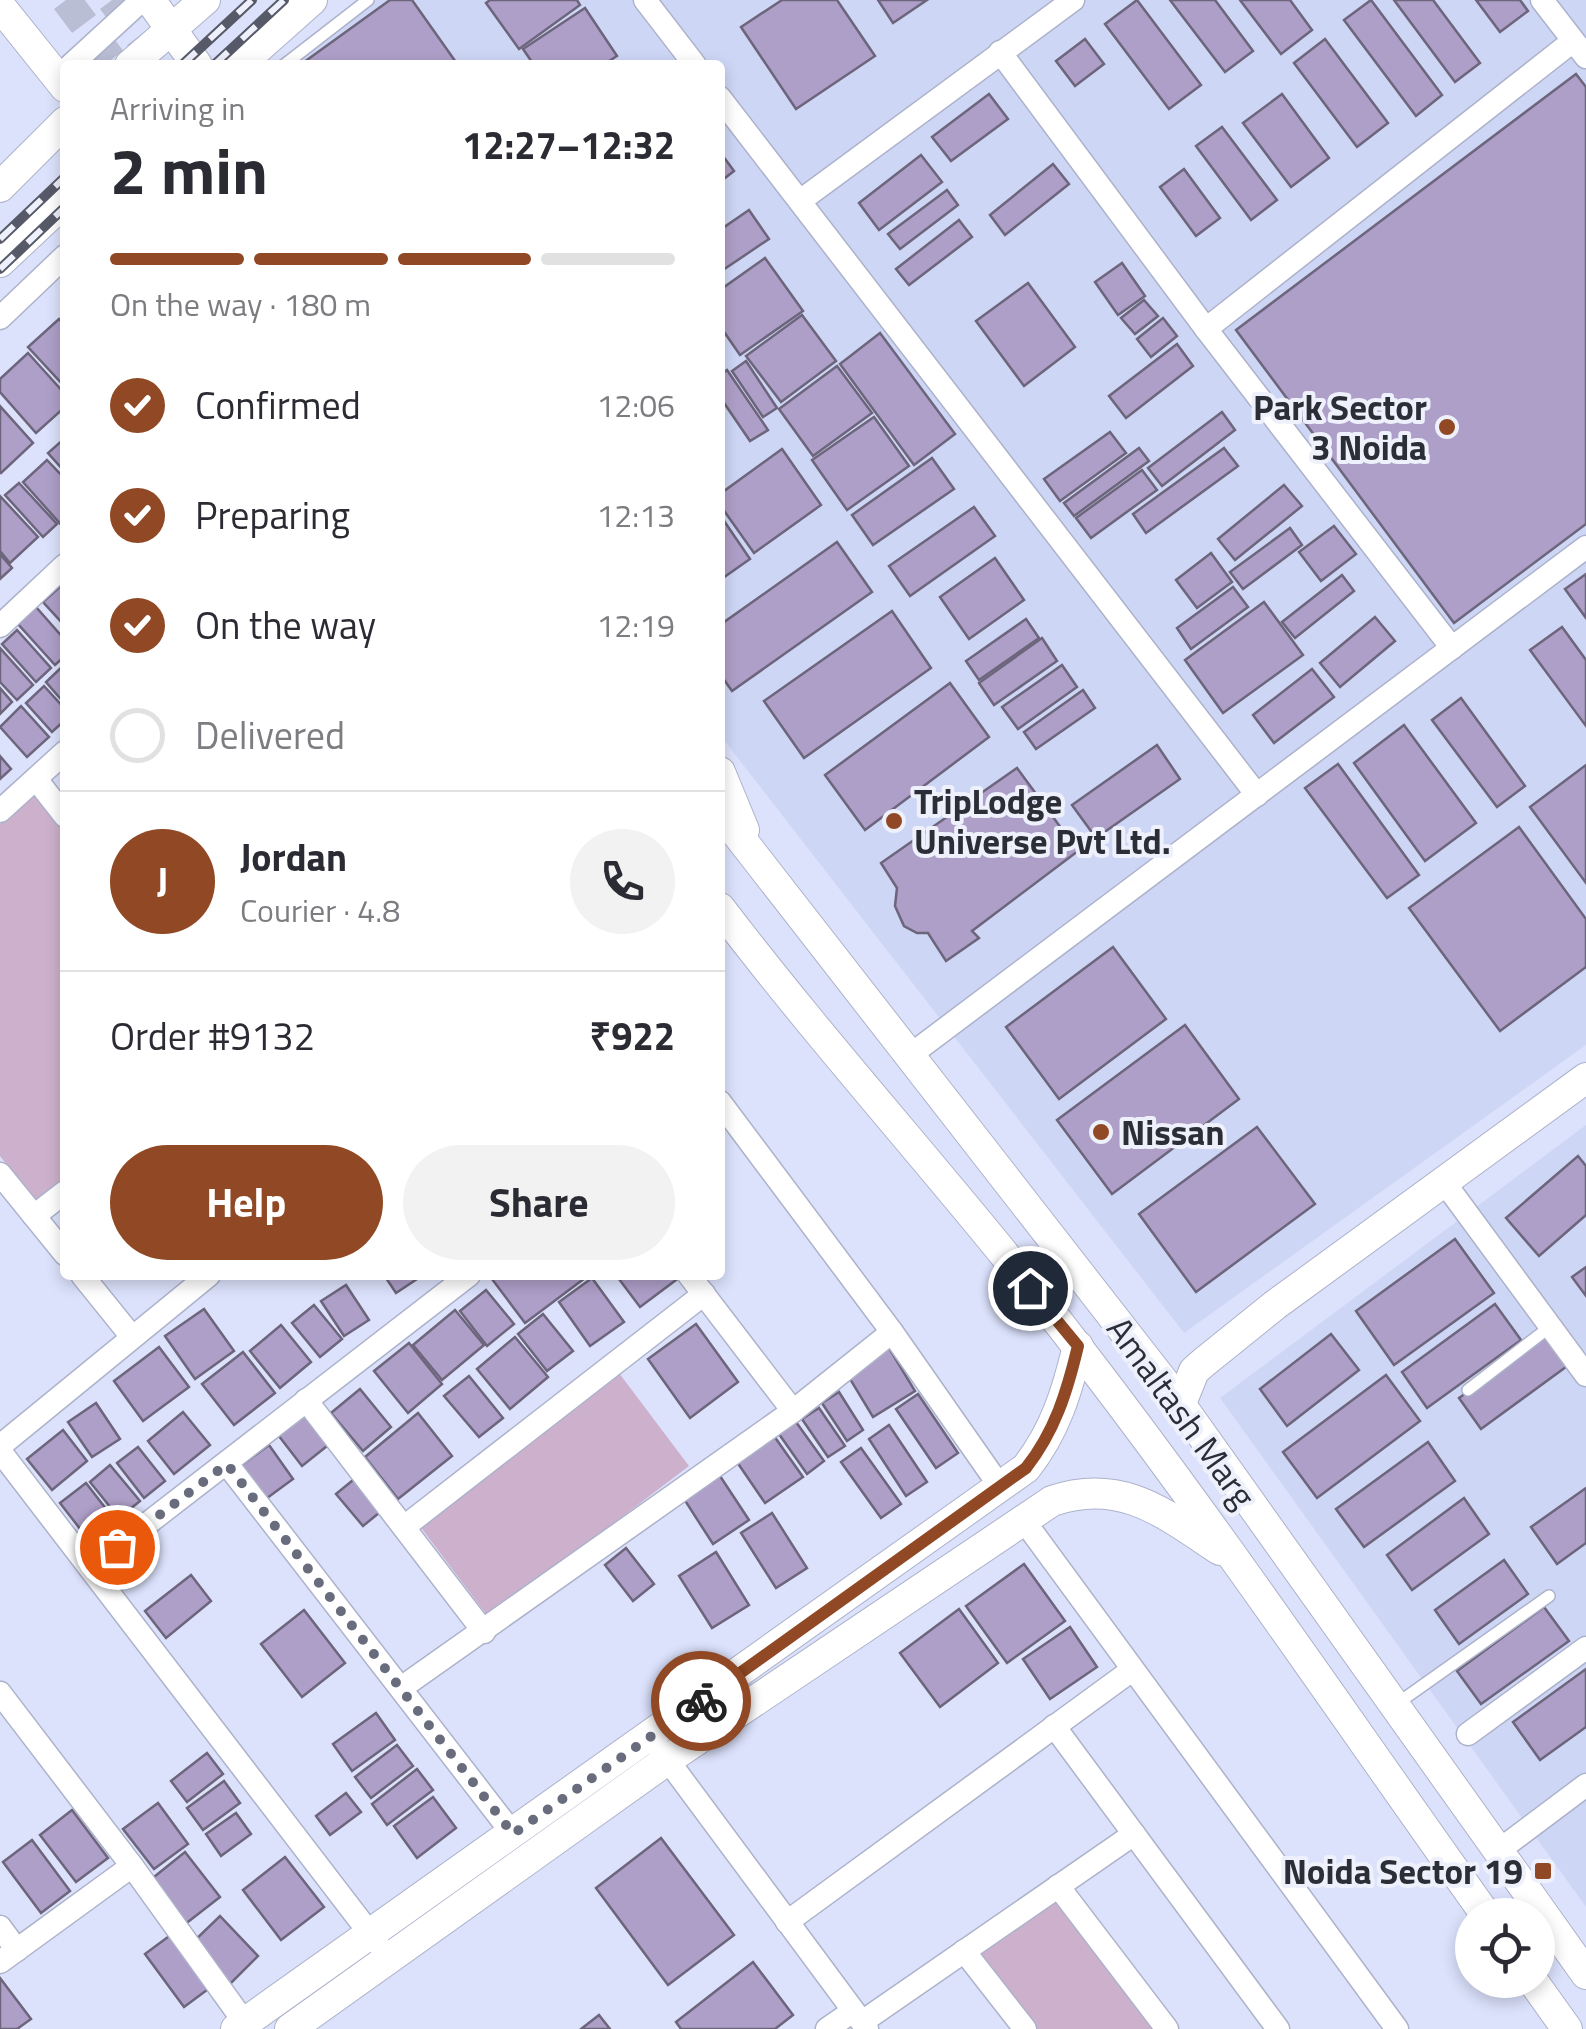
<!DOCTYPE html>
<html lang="en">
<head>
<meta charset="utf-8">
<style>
  :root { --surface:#fff; --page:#f2f2f3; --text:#2b2b33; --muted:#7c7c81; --line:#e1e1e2; --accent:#904924 }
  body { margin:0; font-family:"Titillium Web",sans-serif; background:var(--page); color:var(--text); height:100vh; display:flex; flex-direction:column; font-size:38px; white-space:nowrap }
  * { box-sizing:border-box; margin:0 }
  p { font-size:32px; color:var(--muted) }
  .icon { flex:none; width:55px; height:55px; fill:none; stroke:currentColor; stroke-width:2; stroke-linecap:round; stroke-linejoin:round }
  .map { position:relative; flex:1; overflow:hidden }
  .panel { position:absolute; left:60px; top:60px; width:665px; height:1220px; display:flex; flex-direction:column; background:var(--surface); border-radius:10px; box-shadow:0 5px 15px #0003 }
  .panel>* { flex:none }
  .tools { position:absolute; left:1455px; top:1898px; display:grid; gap:20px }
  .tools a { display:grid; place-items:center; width:100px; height:100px; border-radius:50%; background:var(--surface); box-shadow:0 5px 15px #0003; font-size:50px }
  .pin { position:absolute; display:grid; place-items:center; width:85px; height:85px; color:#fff; margin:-42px; border:5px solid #fff; border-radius:50%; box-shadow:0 2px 10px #0007 }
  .courier { position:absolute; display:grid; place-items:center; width:100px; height:100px; margin:-50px; border:8px solid #904924; border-radius:50%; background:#fff; color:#222; box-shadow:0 2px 12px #0007 }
  .head em { font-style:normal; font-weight:700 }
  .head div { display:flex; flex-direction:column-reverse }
  .head { display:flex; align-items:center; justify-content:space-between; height:170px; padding:0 50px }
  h1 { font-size:65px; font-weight:700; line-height:75px }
  .bar { display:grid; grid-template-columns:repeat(4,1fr); gap:15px 10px; align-content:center; height:120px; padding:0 50px }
  .bar i { height:12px; border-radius:8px; background:var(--line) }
  .bar .selected { background:var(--accent) }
  .bar p { grid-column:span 4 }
  .line { display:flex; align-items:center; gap:25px; padding:0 50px; border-top:2px solid var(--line) }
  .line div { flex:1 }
  .round { display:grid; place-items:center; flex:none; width:105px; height:105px; border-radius:52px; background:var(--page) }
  ol { padding:0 50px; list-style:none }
  li { display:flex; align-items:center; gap:30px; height:110px }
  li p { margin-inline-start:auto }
  li .icon { padding:10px; border-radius:50%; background:var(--accent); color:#fff; stroke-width:4 }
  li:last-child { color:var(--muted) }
  li i { width:55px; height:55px; border:5px solid var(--line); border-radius:50% }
  .cta { display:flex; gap:20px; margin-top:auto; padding:20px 50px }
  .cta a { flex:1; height:115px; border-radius:60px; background:var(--accent); color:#fff; font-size:40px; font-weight:700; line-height:115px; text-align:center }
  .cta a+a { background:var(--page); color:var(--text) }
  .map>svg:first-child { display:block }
  .built { fill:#ced6f6 }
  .green { fill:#cdb1cc }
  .building { fill:#ae9fc8; stroke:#6c657b; stroke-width:2.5 }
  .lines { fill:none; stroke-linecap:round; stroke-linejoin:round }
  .secondary-tunnel { stroke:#b9bed5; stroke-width:30; stroke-dasharray:30 15; stroke-linecap:butt }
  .lane-casing { stroke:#adb2cb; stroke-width:14 }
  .street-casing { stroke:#adb2cb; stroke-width:25 }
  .secondary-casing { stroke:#adb2cb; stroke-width:32 }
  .lane { stroke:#fff; stroke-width:11 }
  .street { stroke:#fff; stroke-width:22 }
  .secondary { stroke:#fff; stroke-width:30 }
  .rail-casing { stroke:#565967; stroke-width:10 }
  .rail { stroke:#eef0fb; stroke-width:6; stroke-dasharray:19; stroke-linecap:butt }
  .done { stroke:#696c7c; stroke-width:10; stroke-dasharray:0 18 }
  .route { stroke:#904924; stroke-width:12 }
  .poi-dot { fill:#904924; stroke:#eef0fb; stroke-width:4 }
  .labels { text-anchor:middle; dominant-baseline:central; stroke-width:8; stroke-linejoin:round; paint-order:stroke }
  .poi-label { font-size:35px; font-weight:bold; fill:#2b2d37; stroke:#eef0fb; text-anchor:end }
  .street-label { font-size:35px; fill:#2b2d37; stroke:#eef0fb }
</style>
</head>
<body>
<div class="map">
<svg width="1586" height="2029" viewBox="0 0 1586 2029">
  <rect width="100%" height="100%" fill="#dce2fc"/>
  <g class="built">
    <polygon points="371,0 1586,0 1586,1045 1184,1333 720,735 720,65 289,65"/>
    <polygon points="1586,1125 1586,1907 1220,1398"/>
  </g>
  <g class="green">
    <polygon points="34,793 65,833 65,1180 36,1203 0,1156 0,824"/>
    <polygon points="619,1373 689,1466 489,1618 419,1525"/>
    <polygon points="1058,1886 1167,2029 1025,2029 964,1951"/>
  </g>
  <g class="building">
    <polygon points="390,0 412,0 458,65 300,65"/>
    <polygon points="490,0 577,0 580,5 519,49 486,3"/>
    <polygon points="782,0 837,0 875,56 796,109 741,27"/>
    <polygon points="878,0 927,0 893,23"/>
    <polygon points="1137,0 1201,85 1169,109 1105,24"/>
    <polygon points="1170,0 1215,0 1253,51 1225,72"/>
    <polygon points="1240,0 1290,0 1312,30 1281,54"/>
    <polygon points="1371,0 1442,95 1416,116 1344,20"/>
    <polygon points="1394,0 1433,0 1480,63 1455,82"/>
    <polygon points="1476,0 1520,0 1528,11 1500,32"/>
    <polygon points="585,8 617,56 603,65 534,65 523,49"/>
    <polygon points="1085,39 1104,64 1075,86 1056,61"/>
    <polygon points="1325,39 1388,123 1357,147 1294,63"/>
    <polygon points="1576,74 1586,87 1586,524 1454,623 1236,330"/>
    <polygon points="989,94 1008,119 951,161 932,137"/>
    <polygon points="1282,94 1329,158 1291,187 1243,123"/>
    <polygon points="1222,127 1277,200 1251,220 1196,146"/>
    <polygon points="720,152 734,171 720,182"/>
    <polygon points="921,155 942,182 879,230 859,203"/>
    <polygon points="1053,164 1069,184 1005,235 990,215"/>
    <polygon points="1184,169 1220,218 1196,236 1160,187"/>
    <polygon points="947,190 958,205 900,249 888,234"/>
    <polygon points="749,210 769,239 720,272 720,230"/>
    <polygon points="959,220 972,237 909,285 896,269"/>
    <polygon points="765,258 803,311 740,355 720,326 720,290"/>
    <polygon points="1122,263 1145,296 1118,315 1095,282"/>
    <polygon points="1028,283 1075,347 1024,386 976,321"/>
    <polygon points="1144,300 1158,316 1135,334 1121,318"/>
    <polygon points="802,315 836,361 781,402 746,356"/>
    <polygon points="1163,318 1177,336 1151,357 1137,339"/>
    <polygon points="59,319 65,325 65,387 28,347"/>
    <polygon points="880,333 955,434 914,465 840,364"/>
    <polygon points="1177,344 1193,366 1126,418 1109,396"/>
    <polygon points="28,353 65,394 65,407 36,433 0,392 0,379"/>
    <polygon points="746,361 777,408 763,417 732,371"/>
    <polygon points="837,366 872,413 813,456 779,409"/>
    <polygon points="727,370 768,430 750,441 720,397 720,375"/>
    <polygon points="0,406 33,443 1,473 0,472"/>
    <polygon points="1222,412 1235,430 1162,486 1148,468"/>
    <polygon points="874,417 909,466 847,510 812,460"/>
    <polygon points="1110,432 1126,453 1060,501 1044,479"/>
    <polygon points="65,438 65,472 48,453"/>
    <polygon points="1139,448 1149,461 1074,516 1064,503"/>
    <polygon points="1224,448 1238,466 1146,533 1133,514"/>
    <polygon points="782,449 821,505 754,553 720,505 720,494"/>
    <polygon points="932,458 954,489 873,545 852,515"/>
    <polygon points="47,460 65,479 64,528 23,482"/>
    <polygon points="1142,470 1157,490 1091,538 1076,518"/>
    <polygon points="19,483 57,524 43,537 5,495"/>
    <polygon points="1284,485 1302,506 1235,560 1218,539"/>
    <polygon points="0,496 38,537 10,563 0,551"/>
    <polygon points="974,507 995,536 910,596 889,566"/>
    <polygon points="720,515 750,559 720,580"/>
    <polygon points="1334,526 1356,554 1321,581 1299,552"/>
    <polygon points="1290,528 1302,545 1243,589 1230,572"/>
    <polygon points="837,542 872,592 732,691 720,674 720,625"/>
    <polygon points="1211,553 1232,582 1197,608 1176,580"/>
    <polygon points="0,554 12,568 0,579"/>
    <polygon points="995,558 1024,600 969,639 940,597"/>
    <polygon points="1586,574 1586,618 1565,589"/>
    <polygon points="1342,575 1354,591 1295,638 1282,622"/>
    <polygon points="65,582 65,626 43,602"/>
    <polygon points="1233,587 1248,607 1191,649 1177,628"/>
    <polygon points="1264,602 1303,655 1223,713 1185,660"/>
    <polygon points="36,607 65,640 65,656 55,665 18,624"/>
    <polygon points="892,611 931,668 804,758 764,701"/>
    <polygon points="1375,617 1395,641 1340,687 1320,663"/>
    <polygon points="1026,619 1039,638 979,680 966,661"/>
    <polygon points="1562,627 1586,660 1586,726 1530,650"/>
    <polygon points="17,630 51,668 36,682 2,644"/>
    <polygon points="1042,638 1057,661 994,705 979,683"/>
    <polygon points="0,648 33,685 17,700 0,682"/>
    <polygon points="65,664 65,704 46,682"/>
    <polygon points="1062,665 1077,687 1018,729 1002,707"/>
    <polygon points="1312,669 1334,697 1274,743 1253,715"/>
    <polygon points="950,683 989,737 865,830 825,775"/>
    <polygon points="44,686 65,709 65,720 52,732 26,703"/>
    <polygon points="0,688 12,702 0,714"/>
    <polygon points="1083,690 1095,708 1036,749 1024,732"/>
    <polygon points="1461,698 1525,786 1497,807 1432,720"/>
    <polygon points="21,706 49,737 27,757 0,727"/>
    <polygon points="1404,725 1476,823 1425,861 1354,763"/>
    <polygon points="1157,745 1180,779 1096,838 1072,805"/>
    <polygon points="0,756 11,769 0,779"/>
    <polygon points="1338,764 1419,875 1387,898 1305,788"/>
    <polygon points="1586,765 1586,883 1530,807"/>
    <polygon points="1017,768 1078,851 972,931 979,938 946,961 928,933 917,933 904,926 895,906 897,888 881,863"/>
    <polygon points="1519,827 1586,919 1586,967 1500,1031 1409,908"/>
    <polygon points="1113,947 1166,1019 1059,1099 1006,1027"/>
    <polygon points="1185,1025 1239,1099 1112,1194 1057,1120"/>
    <polygon points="1257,1127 1315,1204 1196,1292 1139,1214"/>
    <polygon points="1578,1156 1586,1166 1586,1215 1539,1256 1506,1218"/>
    <polygon points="1455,1239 1494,1293 1394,1365 1356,1311"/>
    <polygon points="1586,1267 1586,1296 1572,1277"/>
    <polygon points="384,1275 423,1275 396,1293"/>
    <polygon points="489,1275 589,1275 525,1323"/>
    <polygon points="616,1275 672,1275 676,1280 640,1307"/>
    <polygon points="592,1278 624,1322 590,1346 559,1302"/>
    <polygon points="346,1285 369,1320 344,1336 321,1301"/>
    <polygon points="486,1290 514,1324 487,1346 460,1311"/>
    <polygon points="1495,1304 1521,1340 1427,1408 1402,1372"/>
    <polygon points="314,1305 342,1339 320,1357 292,1323"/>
    <polygon points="204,1309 234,1351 195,1379 165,1336"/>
    <polygon points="455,1310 484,1345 442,1380 413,1345"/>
    <polygon points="543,1314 573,1351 547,1371 518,1334"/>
    <polygon points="696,1324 738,1382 690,1418 648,1359"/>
    <polygon points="281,1325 311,1362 280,1388 250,1351"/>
    <polygon points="1331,1334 1359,1370 1287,1426 1260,1389"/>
    <polygon points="1548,1334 1570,1364 1481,1429 1459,1398"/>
    <polygon points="515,1337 548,1377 510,1409 477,1369"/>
    <polygon points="409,1343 442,1384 408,1413 374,1371"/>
    <polygon points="159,1347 189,1387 143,1421 114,1381"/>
    <polygon points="889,1348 915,1391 873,1417 847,1374"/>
    <polygon points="243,1352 275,1393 234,1425 202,1384"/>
    <polygon points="1386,1375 1420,1421 1317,1498 1283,1452"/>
    <polygon points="469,1376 503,1418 479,1437 444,1396"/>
    <polygon points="360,1389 391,1427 363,1451 331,1413"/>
    <polygon points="839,1392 863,1430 847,1441 822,1403"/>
    <polygon points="918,1394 958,1453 936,1468 896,1409"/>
    <polygon points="96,1403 120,1439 92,1457 68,1422"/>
    <polygon points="305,1407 332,1442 302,1466 275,1431"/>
    <polygon points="819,1408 845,1446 828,1457 802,1419"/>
    <polygon points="183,1412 210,1445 174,1474 148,1441"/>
    <polygon points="418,1413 452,1456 398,1499 365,1457"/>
    <polygon points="796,1422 824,1461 807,1474 779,1434"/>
    <polygon points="889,1425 927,1482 906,1496 869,1439"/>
    <polygon points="63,1430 87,1461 52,1490 27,1459"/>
    <polygon points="774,1436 803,1477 765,1503 737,1462"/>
    <polygon points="1428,1442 1455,1481 1364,1547 1336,1509"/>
    <polygon points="269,1445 293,1479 263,1501 239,1467"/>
    <polygon points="138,1447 165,1481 144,1498 117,1463"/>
    <polygon points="861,1448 901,1504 881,1518 841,1462"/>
    <polygon points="110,1465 140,1501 119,1518 90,1482"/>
    <polygon points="358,1476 385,1508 363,1526 336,1494"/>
    <polygon points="720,1476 749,1520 713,1544 684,1499"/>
    <polygon points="86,1483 117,1523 91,1543 60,1503"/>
    <polygon points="1586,1488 1586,1543 1557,1564 1531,1527"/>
    <polygon points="1464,1498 1489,1534 1412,1590 1387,1555"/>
    <polygon points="772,1513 807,1568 776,1588 741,1533"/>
    <polygon points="626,1548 654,1584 633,1601 605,1565"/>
    <polygon points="716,1552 749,1605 712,1628 679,1576"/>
    <polygon points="1504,1560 1528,1594 1459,1644 1435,1610"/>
    <polygon points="1024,1564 1065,1621 1007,1663 966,1606"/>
    <polygon points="191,1575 211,1601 166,1638 145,1611"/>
    <polygon points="1544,1607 1569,1641 1481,1704 1457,1671"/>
    <polygon points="959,1609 998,1663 940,1707 900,1653"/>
    <polygon points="304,1610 345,1663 302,1697 261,1644"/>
    <polygon points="1070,1627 1097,1667 1050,1699 1023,1659"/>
    <polygon points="1586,1669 1586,1727 1540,1760 1513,1722"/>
    <polygon points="376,1713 395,1740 352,1771 333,1744"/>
    <polygon points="397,1745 413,1766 371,1798 355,1777"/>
    <polygon points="207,1753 223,1774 187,1802 171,1781"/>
    <polygon points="417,1769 433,1790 387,1825 372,1804"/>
    <polygon points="224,1781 240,1803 203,1830 187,1808"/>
    <polygon points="346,1793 361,1812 330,1835 316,1816"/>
    <polygon points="433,1797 456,1828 417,1858 394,1826"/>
    <polygon points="158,1803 188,1844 154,1869 123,1829"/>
    <polygon points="72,1810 108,1858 76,1882 40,1835"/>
    <polygon points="236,1813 251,1834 221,1856 206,1834"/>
    <polygon points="661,1838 734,1935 668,1985 596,1888"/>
    <polygon points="32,1840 70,1891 41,1913 3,1862"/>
    <polygon points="185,1852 220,1897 184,1925 149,1881"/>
    <polygon points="285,1857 324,1907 281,1940 243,1890"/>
    <polygon points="220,1916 258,1956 229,1985 190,1945"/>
    <polygon points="172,1934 211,1987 184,2007 145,1954"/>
    <polygon points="753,1962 793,2015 775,2029 681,2029 676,2022"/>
    <polygon points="0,1978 31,2019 17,2029 0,2029"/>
    <polygon points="599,2015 610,2029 581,2029"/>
  </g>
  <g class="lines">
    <g class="secondary-tunnel">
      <polyline points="66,0 115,65"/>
      <polyline points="112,0 161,65"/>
    </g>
    <g class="lane-casing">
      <g id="lane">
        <polyline points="284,65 368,0"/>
        <polyline points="1468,1390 1551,1326"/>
        <polyline points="1398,1703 1549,1596"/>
      </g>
    </g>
    <g class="street-casing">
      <g id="street">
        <polyline points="645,0 695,65"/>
        <polyline points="1542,0 1586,57"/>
        <polyline points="1000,52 1206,329 1452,648"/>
        <polyline points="71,65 142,0"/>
        <polyline points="720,98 1257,795"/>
        <polyline points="800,201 1073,0"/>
        <polyline points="0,318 65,256"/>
        <polyline points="1206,329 1573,41"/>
        <polyline points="0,626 65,565"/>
        <polyline points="36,779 65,816"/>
        <polyline points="0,811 65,752"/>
        <polyline points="909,1056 1586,547"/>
        <polyline points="720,1102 892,1332 1001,1488"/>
        <polyline points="0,1174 65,1254"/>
        <polyline points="1444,1182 1586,1375"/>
        <polyline points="34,1216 65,1192"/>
        <polyline points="82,1275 132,1337"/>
        <polyline points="689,1275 793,1411"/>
        <polyline points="306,1400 484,1632"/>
        <polyline points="0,1446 209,1275"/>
        <polyline points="0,1451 378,1944"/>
        <polyline points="227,1464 513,1834"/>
        <polyline points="1022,1518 1397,2029"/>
        <polyline points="404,1527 704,1294"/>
        <polyline points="90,1568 469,1275"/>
        <polyline points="401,1688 793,1411 892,1332"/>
        <polyline points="0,1693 132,1866 245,2023"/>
        <polyline points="1054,1726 1278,2029"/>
        <polyline points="1468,1734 1586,1648"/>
        <polyline points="658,1747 867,2029"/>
        <polyline points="1498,1851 1586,1785"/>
        <polyline points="1058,1886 1167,2029"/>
        <polyline points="787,1922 1132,1670"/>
        <polyline points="0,1927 17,1950"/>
        <polyline points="964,1951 1025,2029"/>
        <polyline points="0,1962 132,1866"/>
        <polyline points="862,2022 1134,1834"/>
        <polyline points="827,2029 853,2011"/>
      </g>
    </g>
    <g class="secondary-casing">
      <g id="secondary">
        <polyline points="150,0 197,65"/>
        <polyline points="0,6 65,87"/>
        <polyline points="130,65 205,0"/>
        <polyline points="239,65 312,0"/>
        <polyline points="0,187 65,122"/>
        <polyline points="0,262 65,201"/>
        <polyline points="720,772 744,830"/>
        <polyline points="720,812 1170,1390 1586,1974"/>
        <path d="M720,908C835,1059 964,1198 1079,1349C1221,1533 1351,1726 1486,1915"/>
        <polyline points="1180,1406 1194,1371 1203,1363 1275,1305 1586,1078"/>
        <polyline points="1532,1980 1567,2029"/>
        <path d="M236,2029L1026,1468C1055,1431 1067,1392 1078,1346"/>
        <path d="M290,2029L667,1760L1052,1501C1122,1477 1165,1514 1220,1550"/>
      </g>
    </g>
    <use href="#lane" class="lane"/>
    <use href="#street" class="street"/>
    <use href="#secondary" class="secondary"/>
    <g class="rail-casing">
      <g id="rail">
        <polyline points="182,65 252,0"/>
        <polyline points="214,65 284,0"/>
        <polyline points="0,239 65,177"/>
        <polyline points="0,269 65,207"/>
      </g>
    </g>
    <use href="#rail" class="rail"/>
  </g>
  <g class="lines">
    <polyline class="done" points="117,1547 227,1464 513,1834 701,1701"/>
    <path class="route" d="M701,1701L1026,1468C1055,1431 1067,1392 1078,1346L1030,1288"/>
  </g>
  <g class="poi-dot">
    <circle cx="1447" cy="427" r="10"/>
    <circle cx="894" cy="821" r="10"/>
    <circle cx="1101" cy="1132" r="10"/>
    <rect x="1533" y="1861" width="20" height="20" rx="5"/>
  </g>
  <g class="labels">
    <g class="poi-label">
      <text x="1427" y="407">Park Sector<tspan x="1427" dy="40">3 Noida</tspan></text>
      <text x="914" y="801" text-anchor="start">TripLodge<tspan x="914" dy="40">Universe Pvt Ltd.</tspan></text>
      <text x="1121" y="1132" text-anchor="start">Nissan</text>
      <text x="1523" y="1871">Noida Sector 19</text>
    </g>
    <g class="street-label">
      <text transform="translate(1182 1412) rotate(54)">Amaltash Marg</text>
    </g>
  </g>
</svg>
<div class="tools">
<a><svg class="icon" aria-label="locate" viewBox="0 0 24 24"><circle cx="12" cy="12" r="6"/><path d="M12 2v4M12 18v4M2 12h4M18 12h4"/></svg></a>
</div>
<div class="pin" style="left:117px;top:1547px;background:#ea580c"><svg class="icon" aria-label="bag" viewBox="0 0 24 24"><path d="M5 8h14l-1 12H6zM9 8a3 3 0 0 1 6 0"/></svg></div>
<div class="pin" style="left:1030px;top:1288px;background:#1f2937"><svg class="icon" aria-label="home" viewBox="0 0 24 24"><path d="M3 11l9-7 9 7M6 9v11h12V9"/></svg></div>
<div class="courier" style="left:701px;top:1701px"><svg class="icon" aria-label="bike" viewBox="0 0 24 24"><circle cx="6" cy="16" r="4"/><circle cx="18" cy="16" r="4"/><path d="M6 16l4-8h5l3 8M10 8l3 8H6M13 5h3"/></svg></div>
<section class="panel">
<div class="head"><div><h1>2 min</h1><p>Arriving in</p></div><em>12:27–12:32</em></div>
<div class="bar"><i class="selected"></i><i class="selected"></i><i class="selected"></i><i></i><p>On the way · 180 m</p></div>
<ol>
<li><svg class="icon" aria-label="check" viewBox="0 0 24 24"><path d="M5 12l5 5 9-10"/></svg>Confirmed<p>12:06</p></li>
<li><svg class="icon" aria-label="check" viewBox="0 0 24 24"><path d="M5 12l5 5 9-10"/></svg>Preparing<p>12:13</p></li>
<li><svg class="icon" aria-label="check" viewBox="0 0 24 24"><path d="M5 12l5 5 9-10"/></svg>On the way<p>12:19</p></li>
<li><i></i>Delivered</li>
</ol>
<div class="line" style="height:180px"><b class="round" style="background:var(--accent);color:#fff">J</b><div><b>Jordan</b><p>Courier · 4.8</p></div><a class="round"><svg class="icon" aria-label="phone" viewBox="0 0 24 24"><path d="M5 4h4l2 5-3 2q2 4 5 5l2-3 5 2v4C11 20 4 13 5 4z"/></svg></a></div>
<div class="line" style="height:130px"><div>Order #9132</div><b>₹922</b></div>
<div class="cta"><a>Help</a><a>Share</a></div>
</section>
</div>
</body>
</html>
